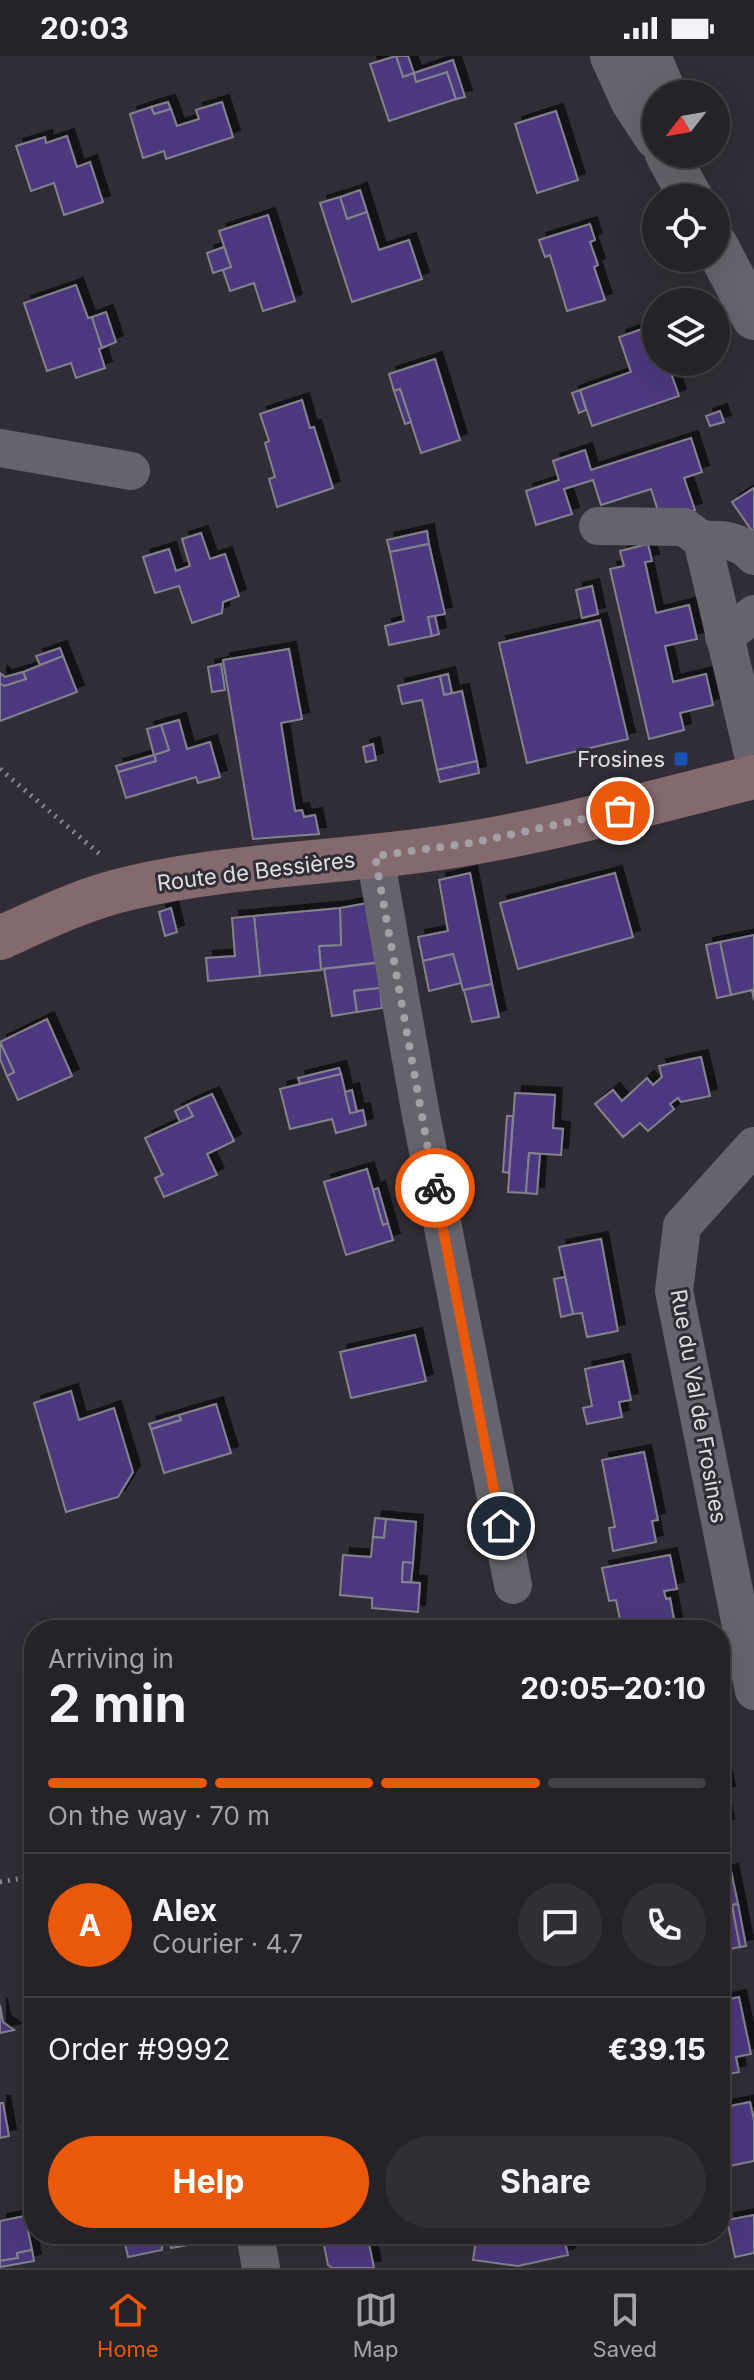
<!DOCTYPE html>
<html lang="en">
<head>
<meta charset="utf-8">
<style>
  :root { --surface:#252228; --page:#312f34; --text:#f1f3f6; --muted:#a3a4a8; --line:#423f45; --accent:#ea580c }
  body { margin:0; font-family:Inter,sans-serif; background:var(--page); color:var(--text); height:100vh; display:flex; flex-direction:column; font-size:30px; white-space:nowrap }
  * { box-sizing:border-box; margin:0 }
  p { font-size:26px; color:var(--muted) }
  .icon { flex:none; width:44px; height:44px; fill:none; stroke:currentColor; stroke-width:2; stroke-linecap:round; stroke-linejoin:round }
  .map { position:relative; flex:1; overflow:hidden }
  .drawer { position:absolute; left:24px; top:1564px; width:706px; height:624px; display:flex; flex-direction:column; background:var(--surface); border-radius:32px; box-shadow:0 8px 32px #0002,0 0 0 2px var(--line) }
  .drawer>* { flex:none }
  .needle { width:52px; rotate:239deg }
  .fabs { position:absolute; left:642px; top:24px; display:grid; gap:16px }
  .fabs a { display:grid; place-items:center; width:88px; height:88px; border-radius:50%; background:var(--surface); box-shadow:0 8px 32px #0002,0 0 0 2px var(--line); font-size:40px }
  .pin { position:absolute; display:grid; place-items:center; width:68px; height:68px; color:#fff; margin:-34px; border:4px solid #fff; border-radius:50%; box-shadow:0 2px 8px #0007 }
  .courier { position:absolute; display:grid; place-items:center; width:80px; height:80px; margin:-40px; border:6px solid #ea580c; border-radius:50%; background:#fff; color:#222; box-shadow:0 2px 10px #0007 }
  .headline em { font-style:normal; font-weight:700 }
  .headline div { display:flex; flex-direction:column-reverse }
  .headline { display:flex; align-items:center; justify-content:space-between; height:136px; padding:0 24px }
  h1 { font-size:52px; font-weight:700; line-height:60px }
  .bar { display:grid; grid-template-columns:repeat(4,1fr); gap:12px 8px; align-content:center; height:96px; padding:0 24px }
  .bar i { height:10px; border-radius:6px; background:var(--line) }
  .bar .active { background:var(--accent) }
  .bar p { grid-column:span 4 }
  .line { display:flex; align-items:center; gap:20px; padding:0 24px; border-top:2px solid var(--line) }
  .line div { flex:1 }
  .round { display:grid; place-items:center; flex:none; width:84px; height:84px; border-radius:42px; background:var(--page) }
  .button { display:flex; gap:16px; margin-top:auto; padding:16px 24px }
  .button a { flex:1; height:92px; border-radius:48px; background:var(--accent); color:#fff; font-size:32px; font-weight:700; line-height:92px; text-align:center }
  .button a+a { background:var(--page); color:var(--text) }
  .status { display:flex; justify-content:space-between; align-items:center; height:56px; padding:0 40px; background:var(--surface); direction:ltr }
  .status svg { height:22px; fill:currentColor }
  .dock { display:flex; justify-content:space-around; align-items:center; height:112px; border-top:2px solid var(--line); background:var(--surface); font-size:22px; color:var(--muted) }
  .dock a { display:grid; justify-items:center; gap:4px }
  .dock .active { color:var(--accent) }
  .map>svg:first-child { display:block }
  .building { fill:#4b387e; stroke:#83828c; stroke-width:2; filter:url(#shadow) }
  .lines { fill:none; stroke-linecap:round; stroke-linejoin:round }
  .path { stroke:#8e8a91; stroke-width:5; stroke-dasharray:2 6; stroke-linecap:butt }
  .minor { stroke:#67636c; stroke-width:38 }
  .tertiary { stroke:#67636c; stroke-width:44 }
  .secondary { stroke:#84696e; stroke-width:44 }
  .done { stroke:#a3a0a6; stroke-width:8; stroke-dasharray:0 14.4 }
  .route { stroke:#ea580c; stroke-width:10 }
  .transit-dot { fill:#1a4fb4; stroke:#312d36; stroke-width:3 }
  .labels { text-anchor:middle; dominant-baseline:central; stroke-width:6; stroke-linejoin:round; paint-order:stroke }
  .poi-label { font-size:22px; fill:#e1dee3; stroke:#312d36; text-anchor:end }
  .street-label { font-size:22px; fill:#e1dee3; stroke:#312d36 }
</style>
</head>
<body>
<div class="status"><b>20:03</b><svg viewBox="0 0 49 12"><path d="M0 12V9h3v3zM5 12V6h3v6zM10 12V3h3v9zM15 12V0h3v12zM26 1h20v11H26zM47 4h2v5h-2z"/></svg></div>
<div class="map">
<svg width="754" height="2212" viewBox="0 0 754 2212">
  <defs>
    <filter id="shadow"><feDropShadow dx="7" dy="-7" stdDeviation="0" flood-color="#0009"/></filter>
  </defs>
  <rect width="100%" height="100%" fill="#312d36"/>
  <g class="building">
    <polygon points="396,0 408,0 414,17 403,21"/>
    <polygon points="396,0 403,21 414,17 416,26 447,16 456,43 389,65 370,8"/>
    <polygon points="453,4 465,41 456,43 447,16 416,26 414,17"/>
    <polygon points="168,46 171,53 154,58 151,51"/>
    <polygon points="222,46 233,81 166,103 164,95 143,102 130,58 151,51 154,58 171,53 177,70 199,63 196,54"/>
    <polygon points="556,55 578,124 537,137 515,68"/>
    <polygon points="67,80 77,111 90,106 103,146 64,159 54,127 31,135 16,90 45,81 46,87"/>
    <polygon points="360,134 367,156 347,163 340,141"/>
    <polygon points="340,141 347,163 367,156 379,194 409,184 422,223 352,246 320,147"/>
    <polygon points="268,159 295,245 263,255 254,227 230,235 223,214 231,211 219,175"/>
    <polygon points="590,168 595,184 590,186 598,209 594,211 605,244 567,255 550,199 545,201 539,184"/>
    <polygon points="224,191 231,211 213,217 207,197"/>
    <polygon points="76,229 88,262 92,261 102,292 99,293 105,312 76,322 71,307 47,315 24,247"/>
    <polygon points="106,256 116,286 102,292 92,261"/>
    <polygon points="654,269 656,306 667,306 679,340 592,370 580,334 631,316 619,281"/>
    <polygon points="435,303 460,384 421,397 400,333 394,335 389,318"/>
    <polygon points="400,333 411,366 405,368 394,335"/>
    <polygon points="580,334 586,354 579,357 572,337"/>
    <polygon points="302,344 310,372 314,371 333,432 277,451 269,423 275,421 265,387 269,385 260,358"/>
    <polygon points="720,355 724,366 710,370 706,360"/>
    <polygon points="691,382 702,416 684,422 695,454 661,464 651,433 601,449 593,424 564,433 572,458 536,469 526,435 559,424 553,405 585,394 591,414"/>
    <polygon points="754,432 754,474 752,475 732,446"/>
    <polygon points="427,475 429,488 390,496 387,484"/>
    <polygon points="201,477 210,503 225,498 239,540 223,546 222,557 192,567 179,530 155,537 143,501 169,493 176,515 190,510 182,483"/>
    <polygon points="429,488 445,558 428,561 432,580 389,589 385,570 404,565 390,496"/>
    <polygon points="648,488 652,505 645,506 656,557 689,549 697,583 665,590 673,626 706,618 713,649 680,657 684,674 649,683 610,513 624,510 620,495"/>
    <polygon points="592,530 598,558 582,562 576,534"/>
    <polygon points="435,560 439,578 432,580 428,561"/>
    <polygon points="600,564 628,683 527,707 499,587"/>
    <polygon points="60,592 63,600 40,609 36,600"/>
    <polygon points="289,593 302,663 281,667 295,755 302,754 304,761 315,759 319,778 253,783 223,604"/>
    <polygon points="63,600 77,636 0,665 0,627 4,630 26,623 23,616"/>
    <polygon points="221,608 225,634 212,636 208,611"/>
    <polygon points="23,616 26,623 4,630 0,627 0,617 5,621"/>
    <polygon points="448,618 452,637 444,639 440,620"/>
    <polygon points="440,620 444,639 462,635 477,705 437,714 422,644 402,648 398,630"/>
    <polygon points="179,664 187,693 210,686 220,721 198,727 196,721 126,742 118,716 156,705 154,699 169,694 161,669"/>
    <polygon points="161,669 169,694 154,699 147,673"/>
    <polygon points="373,688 376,704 366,706 363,691"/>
    <polygon points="154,699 156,705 118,716 116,710"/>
    <polygon points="477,705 479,717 440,726 437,714"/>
    <polygon points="470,817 492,928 463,934 453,898 423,905 418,881 448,875 439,824"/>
    <polygon points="615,817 633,881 518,913 500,847"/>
    <polygon points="368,847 380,906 321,913 319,890 341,889 340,852"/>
    <polygon points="171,852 177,876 165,880 159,856"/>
    <polygon points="340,852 341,889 319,890 321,914 260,920 254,860"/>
    <polygon points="254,860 260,920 208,925 206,902 235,900 232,862"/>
    <polygon points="754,879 754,944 752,934 731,939 720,886"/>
    <polygon points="720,886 731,939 717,942 706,889"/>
    <polygon points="453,898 461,927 429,935 423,905"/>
    <polygon points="377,907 380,932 354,935 357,956 332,960 324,913"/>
    <polygon points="492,928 499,961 472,966 464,934"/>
    <polygon points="380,932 382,952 357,956 354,935"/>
    <polygon points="47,963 72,1020 18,1044 7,1020 14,1016 0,986"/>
    <polygon points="0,986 14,1016 7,1020 0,1003"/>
    <polygon points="701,1001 710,1040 681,1046 678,1042 670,1048 674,1053 648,1075 640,1067 623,1081 595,1048 613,1034 622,1045 647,1022 653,1029 662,1021 659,1010"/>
    <polygon points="339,1012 341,1018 300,1028 298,1022"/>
    <polygon points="341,1018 350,1057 363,1054 366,1069 336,1077 332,1063 290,1073 280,1033"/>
    <polygon points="352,1034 357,1056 350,1057 345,1036"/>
    <polygon points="515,1037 555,1039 553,1072 563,1073 561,1099 529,1097 526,1137 508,1136"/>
    <polygon points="212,1038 234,1085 207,1098 217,1119 164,1141 155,1122 164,1118 162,1118 145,1082 193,1060 187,1049"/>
    <polygon points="187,1049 193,1060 180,1066 175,1055"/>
    <polygon points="507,1060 513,1060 509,1117 503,1116"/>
    <polygon points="529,1097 540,1098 537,1138 526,1137"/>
    <polygon points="367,1113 383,1169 388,1167 393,1184 346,1199 324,1126"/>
    <polygon points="378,1132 388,1167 383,1169 373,1134"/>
    <polygon points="601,1183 618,1275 587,1281 582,1257 573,1258 559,1191"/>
    <polygon points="565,1221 573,1258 561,1261 554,1223"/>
    <polygon points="415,1279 426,1325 351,1342 340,1296"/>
    <polygon points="623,1305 631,1344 619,1346 622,1361 587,1368 583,1352 592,1350 585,1313"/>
    <polygon points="71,1335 79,1364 114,1352 133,1416 118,1441 66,1456 34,1347"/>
    <polygon points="216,1348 231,1397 164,1417 151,1373 181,1364 179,1359"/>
    <polygon points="179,1359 181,1364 151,1373 149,1368"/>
    <polygon points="644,1396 658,1464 652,1465 656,1486 613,1495 609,1472 615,1471 602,1404"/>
    <polygon points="375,1462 386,1463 384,1482 373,1481"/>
    <polygon points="386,1463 416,1466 413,1507 403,1506 402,1526 420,1527 418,1556 372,1552 372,1542 340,1539 343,1499 371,1501 373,1481 384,1482"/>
    <polygon points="670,1499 677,1533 664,1535 666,1543 670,1542 676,1574 622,1574 616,1544 609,1545 602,1512"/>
    <polygon points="403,1506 413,1507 411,1526 402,1526"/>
    <polygon points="722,1707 728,1737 721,1738 727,1770 720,1772 720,1708"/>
    <polygon points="731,1815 738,1848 732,1849 740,1891 720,1895 720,1817"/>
    <polygon points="738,1848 746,1890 740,1891 732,1849"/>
    <polygon points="739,1941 751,1998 736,2001 739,2016 720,2020 720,1945"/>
    <polygon points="0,1949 3,1966 14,1974 0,1977"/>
    <polygon points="750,2046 754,2064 754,2105 720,2112 720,2052"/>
    <polygon points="0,2047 3,2047 9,2080 0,2082"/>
    <polygon points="754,2159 754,2197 735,2201 727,2164"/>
    <polygon points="25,2160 32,2194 17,2197 18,2202 0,2205 0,2165"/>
    <polygon points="123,2178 192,2178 194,2188 171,2192 170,2187 162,2189 162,2194 128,2201"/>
    <polygon points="353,2178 367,2178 374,2212 332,2212 328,2209 323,2184"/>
    <polygon points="477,2178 563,2178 568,2199 518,2210 473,2204"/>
    <polygon points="32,2194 34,2205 0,2211 0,2205 18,2202 17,2197"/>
  </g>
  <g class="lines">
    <g class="path">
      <polyline points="0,713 102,800"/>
      <polyline points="0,1826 29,1821 34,1824"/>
    </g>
    <g class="minor">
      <polyline points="0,392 131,415"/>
      <polyline points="598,470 684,471 702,484 754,702"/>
      <path d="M702,484C722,483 740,484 754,500"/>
      <polyline points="724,581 754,558"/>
      <polyline points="375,800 420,1054 513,1529"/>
      <polyline points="754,1090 682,1170 674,1235 754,1635"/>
      <polyline points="255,2178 261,2212"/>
    </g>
    <g class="tertiary">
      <polyline points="612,0 633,46 656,81"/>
      <polyline points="649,0 665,38"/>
      <polyline points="667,98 691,142"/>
      <polyline points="716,189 754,262"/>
    </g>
    <path class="secondary" d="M0,882C42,863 85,842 130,832C241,806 359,807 471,787C567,771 660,744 754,721"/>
  </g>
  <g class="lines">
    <polyline class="done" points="435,1132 375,800 471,787 620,755"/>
    <polyline class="route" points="435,1132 501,1470"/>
  </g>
  <rect class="transit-dot" x="673" y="695" width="16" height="16" rx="4"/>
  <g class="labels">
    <g class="poi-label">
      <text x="665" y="703">Frosines</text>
    </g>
    <g class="street-label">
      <text transform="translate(256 815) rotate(-7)">Route de Bessières</text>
      <text transform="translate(699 1350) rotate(80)">Rue du Val de Frosines</text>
    </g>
  </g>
</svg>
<div class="fabs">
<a><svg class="needle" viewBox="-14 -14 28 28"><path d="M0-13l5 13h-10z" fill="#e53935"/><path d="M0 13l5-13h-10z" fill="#a3a4a8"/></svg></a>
<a><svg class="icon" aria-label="locate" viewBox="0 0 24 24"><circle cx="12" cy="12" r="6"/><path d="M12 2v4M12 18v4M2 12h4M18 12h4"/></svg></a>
<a><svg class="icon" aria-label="layers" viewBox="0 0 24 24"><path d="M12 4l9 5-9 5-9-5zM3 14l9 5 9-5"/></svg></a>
</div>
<div class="pin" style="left:620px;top:755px;background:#ea580c"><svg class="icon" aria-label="bag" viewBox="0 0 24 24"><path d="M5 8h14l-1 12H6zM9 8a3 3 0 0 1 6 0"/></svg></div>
<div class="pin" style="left:501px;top:1470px;background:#1f2937"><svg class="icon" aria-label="home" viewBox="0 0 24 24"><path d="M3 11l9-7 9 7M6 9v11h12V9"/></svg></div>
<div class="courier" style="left:435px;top:1132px"><svg class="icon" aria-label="bike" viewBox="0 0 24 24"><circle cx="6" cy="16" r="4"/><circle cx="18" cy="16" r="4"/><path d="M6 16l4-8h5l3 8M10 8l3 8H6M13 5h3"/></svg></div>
<section class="drawer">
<div class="headline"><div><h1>2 min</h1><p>Arriving in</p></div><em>20:05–20:10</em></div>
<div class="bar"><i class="active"></i><i class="active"></i><i class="active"></i><i></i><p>On the way · 70 m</p></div>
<div class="line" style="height:144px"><b class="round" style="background:var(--accent);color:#fff">A</b><div><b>Alex</b><p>Courier · 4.7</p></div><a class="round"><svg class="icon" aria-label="chat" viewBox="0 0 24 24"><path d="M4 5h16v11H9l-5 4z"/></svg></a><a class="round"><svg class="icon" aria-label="phone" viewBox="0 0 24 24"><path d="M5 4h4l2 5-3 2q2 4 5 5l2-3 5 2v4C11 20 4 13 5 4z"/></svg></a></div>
<div class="line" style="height:104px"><div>Order #9992</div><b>€39.15</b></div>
<div class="button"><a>Help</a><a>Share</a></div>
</section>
</div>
<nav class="dock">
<a class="active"><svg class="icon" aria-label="home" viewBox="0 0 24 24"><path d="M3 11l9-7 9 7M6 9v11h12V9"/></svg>Home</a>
<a><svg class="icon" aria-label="map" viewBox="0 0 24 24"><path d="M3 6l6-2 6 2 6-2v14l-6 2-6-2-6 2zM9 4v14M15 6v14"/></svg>Map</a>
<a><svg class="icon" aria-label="saved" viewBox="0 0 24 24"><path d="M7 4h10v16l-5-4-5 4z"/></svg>Saved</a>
</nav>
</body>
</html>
